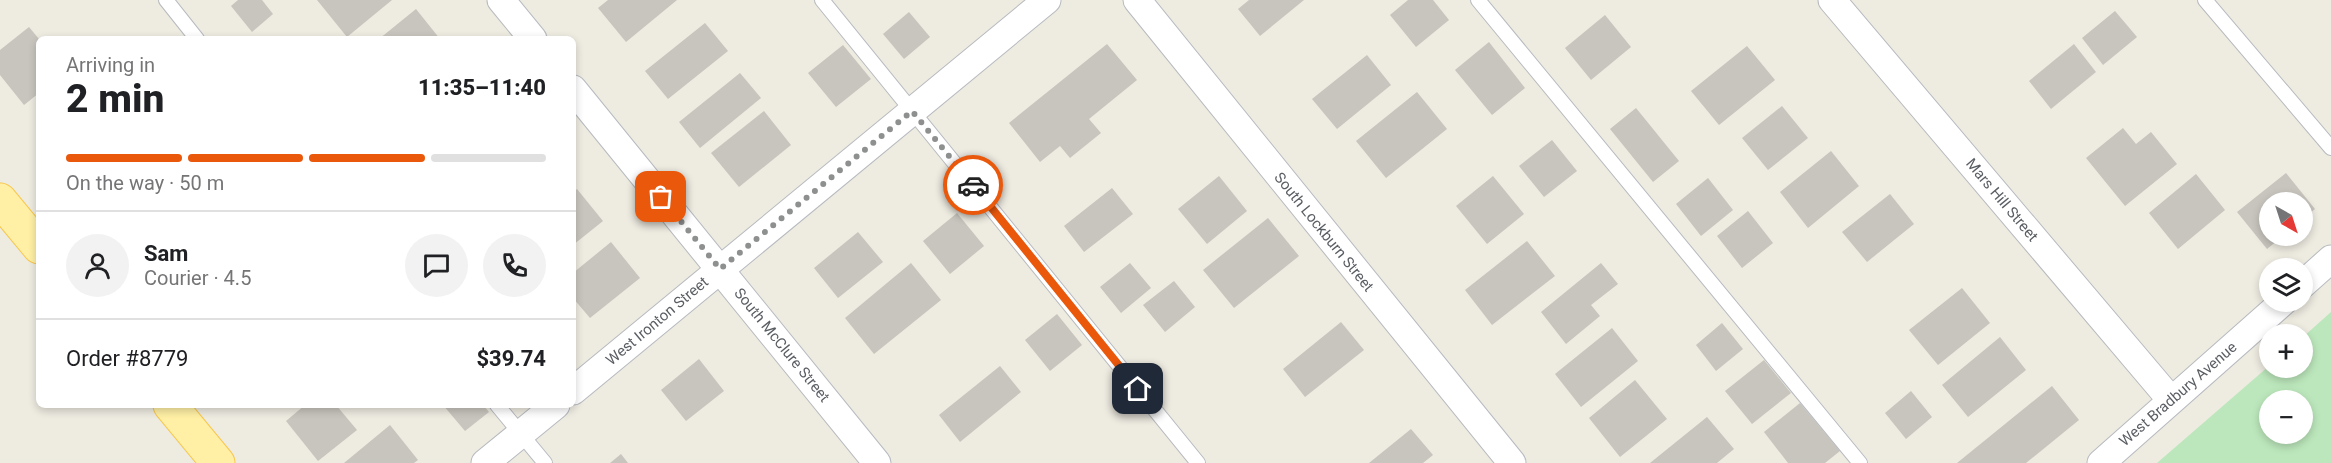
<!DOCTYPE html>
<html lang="en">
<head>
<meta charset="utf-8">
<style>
  :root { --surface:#fff; --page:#f2f2f2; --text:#202124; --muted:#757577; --line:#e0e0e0; --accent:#ea580c }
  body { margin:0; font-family:Roboto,sans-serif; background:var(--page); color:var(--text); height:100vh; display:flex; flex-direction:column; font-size:22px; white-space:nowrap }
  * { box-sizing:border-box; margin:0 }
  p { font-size:20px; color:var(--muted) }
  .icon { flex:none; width:33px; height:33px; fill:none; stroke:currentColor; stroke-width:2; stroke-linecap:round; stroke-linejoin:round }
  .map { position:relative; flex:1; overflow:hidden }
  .side { position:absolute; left:36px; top:36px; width:540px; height:372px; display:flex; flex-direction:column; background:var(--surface); border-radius:9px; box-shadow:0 3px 9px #0003 }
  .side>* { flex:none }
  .needle { width:39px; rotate:141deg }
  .buttons { position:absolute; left:2259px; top:192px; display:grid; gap:12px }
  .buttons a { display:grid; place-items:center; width:54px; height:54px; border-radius:50%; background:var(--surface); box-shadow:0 3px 9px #0003; font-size:30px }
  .pin { position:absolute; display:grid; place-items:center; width:51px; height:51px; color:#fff; margin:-26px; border-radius:12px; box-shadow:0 3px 9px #0006 }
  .courier { position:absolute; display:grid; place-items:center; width:60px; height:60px; margin:-30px; border:4px solid #ea580c; border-radius:50%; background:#fff; color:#222; box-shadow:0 2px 8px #0007 }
  .overview em { font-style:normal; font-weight:800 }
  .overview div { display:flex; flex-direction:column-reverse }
  .overview { display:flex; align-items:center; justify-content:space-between; height:102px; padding:0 30px }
  h1 { font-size:39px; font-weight:800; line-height:45px }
  .bar { display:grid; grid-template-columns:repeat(4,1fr); gap:9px 6px; align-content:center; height:72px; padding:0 30px }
  .bar i { height:8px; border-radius:4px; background:var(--line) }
  .bar .current { background:var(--accent) }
  .bar p { grid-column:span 4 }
  .line { display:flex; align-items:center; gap:15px; padding:0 30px; border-top:2px solid var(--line) }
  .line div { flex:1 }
  .round { display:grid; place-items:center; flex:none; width:63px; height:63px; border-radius:32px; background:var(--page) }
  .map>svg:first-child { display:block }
  .green { fill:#bce7bc; fill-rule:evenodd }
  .building { fill:#c8c5be }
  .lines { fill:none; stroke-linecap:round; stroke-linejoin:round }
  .service-casing { stroke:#b7babf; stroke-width:16 }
  .minor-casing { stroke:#b7babf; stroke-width:29 }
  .primary-casing { stroke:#f7c851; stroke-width:35 }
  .service { stroke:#fff; stroke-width:14 }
  .minor { stroke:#fff; stroke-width:27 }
  .primary { stroke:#fff0a5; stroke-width:33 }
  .done { stroke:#8e8f8f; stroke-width:6; stroke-dasharray:0 10.8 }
  .route { stroke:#ea580c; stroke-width:8 }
  .labels { text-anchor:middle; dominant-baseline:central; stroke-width:6; stroke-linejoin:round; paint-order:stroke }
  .street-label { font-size:15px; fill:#5a5e63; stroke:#fff }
</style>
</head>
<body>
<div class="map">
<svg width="2331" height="463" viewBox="0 0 2331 463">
  <rect width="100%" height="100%" fill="#eeebe1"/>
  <path class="green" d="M2331,312V463H2157L2269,366L2270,368H2302L2303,337ZM2270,400H2302V434H2270Z"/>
  <g class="building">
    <polygon points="238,0 262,0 273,14 252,32 231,6"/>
    <polygon points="317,0 392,0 347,37"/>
    <polygon points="608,0 677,0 626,42 598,8"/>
    <polygon points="1249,0 1304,0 1260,36 1238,9"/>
    <polygon points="1408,0 1433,0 1449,20 1416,47 1390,15"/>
    <polygon points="416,9 440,39 379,39"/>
    <polygon points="2115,11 2137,37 2103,65 2082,38"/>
    <polygon points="909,12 930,37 904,59 883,34"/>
    <polygon points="1605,15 1631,47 1591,80 1565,48"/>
    <polygon points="705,23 728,51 668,99 645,71"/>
    <polygon points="29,27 39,39 39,93 24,105 0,75 0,50"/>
    <polygon points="1489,42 1525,88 1492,115 1455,70"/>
    <polygon points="1107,44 1137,80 1089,119 1101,133 1070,158 1060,146 1040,162 1009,123"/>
    <polygon points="2074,44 2096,72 2051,109 2029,81"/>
    <polygon points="843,45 871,79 836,107 808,73"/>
    <polygon points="1747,46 1775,80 1719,125 1691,91"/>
    <polygon points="1367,55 1391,85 1337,129 1312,99"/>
    <polygon points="740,73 761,98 700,148 679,122"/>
    <polygon points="1417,92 1447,129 1386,178 1356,141"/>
    <polygon points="1782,106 1808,138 1768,170 1742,138"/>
    <polygon points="1636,108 1679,161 1653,182 1610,129"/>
    <polygon points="764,111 791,145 739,187 711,153"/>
    <polygon points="2123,128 2136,144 2151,132 2177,164 2125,206 2086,158"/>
    <polygon points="1552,140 1577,171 1544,197 1519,166"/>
    <polygon points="1831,151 1859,186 1808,228 1780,192"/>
    <polygon points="2286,173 2315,209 2302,220 2302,202 2270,202 2270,236 2283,236 2267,249 2237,212"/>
    <polygon points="2196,174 2225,210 2178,249 2149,213"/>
    <polygon points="1219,176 1247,211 1207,244 1178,209"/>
    <polygon points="1493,176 1524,214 1487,244 1456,206"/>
    <polygon points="1708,178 1733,210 1701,236 1676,204"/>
    <polygon points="1112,188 1133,214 1084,252 1064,226"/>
    <polygon points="577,189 603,221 573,245 573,193"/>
    <polygon points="1890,194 1914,224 1867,262 1842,232"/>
    <polygon points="1748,211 1773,243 1742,268 1717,236"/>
    <polygon points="957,213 984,246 950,274 923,241"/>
    <polygon points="1268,218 1299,256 1234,308 1203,270"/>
    <polygon points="858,232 883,262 838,298 814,268"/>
    <polygon points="1527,241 1555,276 1492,325 1465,290"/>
    <polygon points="611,242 640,278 590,318 573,298 573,273"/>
    <polygon points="911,263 941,300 874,354 845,318"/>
    <polygon points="1130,263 1151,288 1121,313 1100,287"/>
    <polygon points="1601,263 1618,284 1591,305 1600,316 1566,344 1541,312"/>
    <polygon points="1174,281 1195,307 1165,332 1143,305"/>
    <polygon points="1962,288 1990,323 1938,365 1909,330"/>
    <polygon points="1057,314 1082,345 1050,371 1025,340"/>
    <polygon points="1341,322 1364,350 1305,397 1283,369"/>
    <polygon points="1722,323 1743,349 1716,371 1696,345"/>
    <polygon points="1612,328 1638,361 1581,407 1555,374"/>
    <polygon points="2000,337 2026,370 1968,417 1942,385"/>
    <polygon points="699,359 724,391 686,421 661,390"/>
    <polygon points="1764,360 1791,393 1752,424 1725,391"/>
    <polygon points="1000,366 1021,392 960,442 939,415"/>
    <polygon points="1635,380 1667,419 1620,457 1589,418"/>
    <polygon points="2052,386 2079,420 2026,463 1957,463"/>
    <polygon points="1911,391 1932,417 1906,439 1885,413"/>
    <polygon points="1800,403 1840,451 1825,463 1788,463 1764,432"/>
    <polygon points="305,405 336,405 357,430 318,461 286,421"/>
    <polygon points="443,405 483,405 489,412 465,431"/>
    <polygon points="1707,417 1734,449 1717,463 1650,463"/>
    <polygon points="390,425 418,460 414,463 344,463"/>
    <polygon points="1411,429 1433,455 1423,463 1369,463"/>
    <polygon points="621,454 628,463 610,463"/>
  </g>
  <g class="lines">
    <g class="service-casing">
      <g id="service">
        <polyline points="166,0 197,39"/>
        <polyline points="822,0 1198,463"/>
        <polyline points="1478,0 1860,463"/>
        <polyline points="2205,0 2331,148"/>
        <polyline points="497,405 545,463"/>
      </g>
    </g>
    <g class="minor-casing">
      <g id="minor">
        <polyline points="501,0 533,39"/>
        <polyline points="1137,0 1512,463"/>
        <polyline points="1832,0 2171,400"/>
        <polyline points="573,89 877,463"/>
        <polyline points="2302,285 2331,259"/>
        <polyline points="573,391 1047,0"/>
        <polyline points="485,463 556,405"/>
        <polyline points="2101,463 2283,302"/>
      </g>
    </g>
    <g class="primary-casing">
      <g id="primary">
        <polyline points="0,200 39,247"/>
        <polyline points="170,405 218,463"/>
      </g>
    </g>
    <use href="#service" class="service"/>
    <use href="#minor" class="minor"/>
    <use href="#primary" class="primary"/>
  </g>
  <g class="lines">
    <polyline class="done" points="661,197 720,269 912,111 973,185"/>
    <polyline class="route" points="973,185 1138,389"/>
  </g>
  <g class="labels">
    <g class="street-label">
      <text transform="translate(2002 200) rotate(50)">Mars Hill Street</text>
      <text transform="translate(1324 232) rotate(51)">South Lockburn Street</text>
      <text transform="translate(657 321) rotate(-40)">West Ironton Street</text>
      <text transform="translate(782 345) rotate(51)">South McClure Street</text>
      <text transform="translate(2178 394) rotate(-41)">West Bradbury Avenue</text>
    </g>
  </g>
</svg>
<div class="buttons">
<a><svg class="needle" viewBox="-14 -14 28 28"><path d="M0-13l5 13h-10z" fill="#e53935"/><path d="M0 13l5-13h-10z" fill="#757577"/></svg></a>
<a><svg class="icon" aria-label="layers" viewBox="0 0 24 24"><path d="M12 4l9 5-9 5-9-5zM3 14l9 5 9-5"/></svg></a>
<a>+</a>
<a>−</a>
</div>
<div class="pin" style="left:661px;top:197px;background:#ea580c"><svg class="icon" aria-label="bag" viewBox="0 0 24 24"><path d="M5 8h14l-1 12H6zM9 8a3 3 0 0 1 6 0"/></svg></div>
<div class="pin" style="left:1138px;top:389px;background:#1f2937"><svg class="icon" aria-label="home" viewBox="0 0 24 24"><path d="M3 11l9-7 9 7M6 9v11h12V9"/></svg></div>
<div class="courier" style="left:973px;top:185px"><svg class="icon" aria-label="car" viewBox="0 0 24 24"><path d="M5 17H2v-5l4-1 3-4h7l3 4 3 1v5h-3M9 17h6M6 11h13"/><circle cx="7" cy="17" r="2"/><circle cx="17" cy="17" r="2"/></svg></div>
<section class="side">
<div class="overview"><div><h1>2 min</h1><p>Arriving in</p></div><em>11:35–11:40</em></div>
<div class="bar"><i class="current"></i><i class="current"></i><i class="current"></i><i></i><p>On the way · 50 m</p></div>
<div class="line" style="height:108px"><a class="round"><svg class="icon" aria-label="person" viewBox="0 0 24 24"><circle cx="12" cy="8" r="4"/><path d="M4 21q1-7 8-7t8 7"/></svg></a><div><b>Sam</b><p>Courier · 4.5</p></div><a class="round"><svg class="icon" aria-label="chat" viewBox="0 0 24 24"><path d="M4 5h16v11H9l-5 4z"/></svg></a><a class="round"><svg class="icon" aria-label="phone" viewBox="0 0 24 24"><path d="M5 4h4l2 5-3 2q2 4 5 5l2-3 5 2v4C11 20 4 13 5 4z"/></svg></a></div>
<div class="line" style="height:78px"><div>Order #8779</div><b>$39.74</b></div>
</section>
</div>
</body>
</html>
